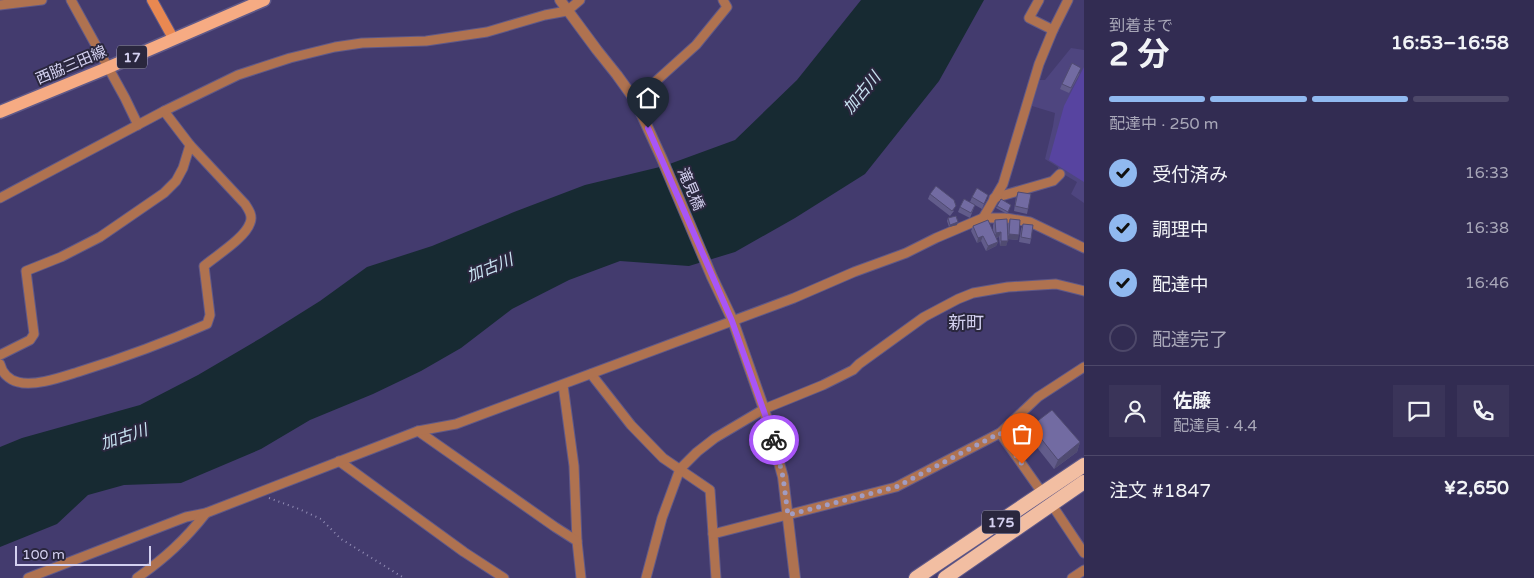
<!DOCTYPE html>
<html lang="ja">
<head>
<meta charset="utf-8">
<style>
  :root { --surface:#322c52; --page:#3a3459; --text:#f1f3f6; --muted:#a8a7b8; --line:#4d4869; --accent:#90b9f0 }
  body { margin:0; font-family:"Varela Round","Noto Sans JP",sans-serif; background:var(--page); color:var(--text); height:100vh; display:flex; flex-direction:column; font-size:19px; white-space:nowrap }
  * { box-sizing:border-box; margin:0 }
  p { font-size:16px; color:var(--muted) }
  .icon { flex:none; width:28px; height:28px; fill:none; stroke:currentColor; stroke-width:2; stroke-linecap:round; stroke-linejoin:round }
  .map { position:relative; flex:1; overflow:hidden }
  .side { display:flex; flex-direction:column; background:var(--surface); width:450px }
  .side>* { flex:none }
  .scale { position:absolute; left:15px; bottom:12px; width:136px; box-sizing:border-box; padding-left:5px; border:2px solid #d4d1f0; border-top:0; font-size:14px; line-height:18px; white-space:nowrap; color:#d4d1f0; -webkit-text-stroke:4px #2a273e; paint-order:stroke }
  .pin { position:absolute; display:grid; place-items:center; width:42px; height:42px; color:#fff; margin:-51px -21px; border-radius:50% 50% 50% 0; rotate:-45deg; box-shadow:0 0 5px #0007 }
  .pin .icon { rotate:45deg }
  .courier { position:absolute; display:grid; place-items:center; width:50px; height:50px; margin:-25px; border:4px solid #a855f7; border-radius:50%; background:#fff; color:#222; box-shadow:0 1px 6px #0007 }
  .overview em { font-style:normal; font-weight:700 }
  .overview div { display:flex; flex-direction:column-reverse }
  .overview { display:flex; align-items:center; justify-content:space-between; height:85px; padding:0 25px }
  h1 { font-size:32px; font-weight:700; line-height:38px }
  .bar { display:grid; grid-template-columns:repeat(4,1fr); gap:8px 5px; align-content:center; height:60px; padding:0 25px }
  .bar i { height:6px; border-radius:4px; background:var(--line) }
  .bar .current { background:var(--accent) }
  .bar p { grid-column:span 4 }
  .line { display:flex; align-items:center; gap:12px; padding:0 25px; border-top:1px solid var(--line) }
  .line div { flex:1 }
  .round { display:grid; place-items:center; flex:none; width:52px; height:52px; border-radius:0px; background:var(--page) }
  ol { padding:0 25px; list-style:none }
  li { display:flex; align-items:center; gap:15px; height:55px }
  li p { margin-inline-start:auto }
  li .icon { padding:5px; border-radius:50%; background:var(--accent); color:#111; stroke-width:4 }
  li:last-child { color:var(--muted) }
  li i { width:28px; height:28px; border:2px solid var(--line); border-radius:50% }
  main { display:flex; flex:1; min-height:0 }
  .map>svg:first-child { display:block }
  .built { fill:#4e457f }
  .green { fill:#5744a0 }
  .water { fill:#172a32 }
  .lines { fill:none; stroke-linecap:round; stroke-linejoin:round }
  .minor-casing { stroke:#605988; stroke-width:11 }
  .tertiary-casing { stroke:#605988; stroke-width:12 }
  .secondary-casing { stroke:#605988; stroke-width:12 }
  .primary-casing { stroke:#605988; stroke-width:15 }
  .trunk-casing { stroke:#605988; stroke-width:16 }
  .path { stroke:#928db5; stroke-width:2; stroke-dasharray:1 4; stroke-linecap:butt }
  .minor { stroke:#af7250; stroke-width:9 }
  .tertiary { stroke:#af7250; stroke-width:10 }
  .secondary { stroke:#e98851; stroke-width:10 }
  .primary { stroke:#f6ab83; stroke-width:12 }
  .trunk { stroke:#f2bea2; stroke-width:14 }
  .wall { fill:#625c8b }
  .shaded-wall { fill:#504b71 }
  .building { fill:#726ba2; stroke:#504b71 }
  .done { stroke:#a19cc2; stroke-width:5; stroke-dasharray:0 9 }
  .route { stroke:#a855f7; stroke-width:6 }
  .labels { text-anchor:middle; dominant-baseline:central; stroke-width:4; stroke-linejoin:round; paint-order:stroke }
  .shield { fill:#2a273e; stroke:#a19ebb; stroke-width:1 }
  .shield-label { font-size:14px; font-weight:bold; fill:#d4d1f0 }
  .street-label { font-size:15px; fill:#d4d1f0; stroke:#2a273e }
  .water-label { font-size:16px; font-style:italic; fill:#c8e3f1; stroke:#2a273e }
  .quarter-label { font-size:18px; fill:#d4d1f0; stroke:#2a273e }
</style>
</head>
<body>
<main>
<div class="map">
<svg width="1084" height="578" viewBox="0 0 1084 578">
  <rect width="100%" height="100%" fill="#433b6e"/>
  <polygon class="built" points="1071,48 1084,50 1084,203 1071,194 1077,182 1058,171 1058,167 1045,159 1053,126 1055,113 1032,106 1040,80 1045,80"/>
  <polygon class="green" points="1084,67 1084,182 1049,160 1064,106"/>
  <polygon class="water" points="861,0 984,0 939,81 865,174 795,218 735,252 689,266 620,261 569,280 512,309 461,348 421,371 373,394 310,420 261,449 181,483 124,485 88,495 57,524 0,547 0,447 22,438 140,405 198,375 261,338 320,301 367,267 432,246 514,212 585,185 664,166 735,140 797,80"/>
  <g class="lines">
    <g class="minor-casing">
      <g id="minor">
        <polyline points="71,0 125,98 138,125"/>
        <polyline points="1039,0 1029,18 1053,30"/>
        <polyline points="0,5 42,0"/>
        <polyline points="635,100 696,45 727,7 723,0"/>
        <polyline points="164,111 190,145"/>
        <polyline points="0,198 164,111 238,75 290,58 335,47 362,43 426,41 487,32 545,15 567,11 580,0"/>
        <polyline points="994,198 1053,181 1060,174"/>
        <polyline points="983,218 1003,184 1039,64 1053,30 1068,0"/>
        <path d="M0,355L30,340L34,334L26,271L61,257L100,237L164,193L176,181L183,168L190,145L245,204C249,210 253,216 250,223C245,238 217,255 204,266L210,315L207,324C164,343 123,358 78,372C62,377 34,387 18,382C9,380 2,373 0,364"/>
        <polyline points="591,374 631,425 663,458 710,490 716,578"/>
        <polyline points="563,385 574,466 577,541 581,578"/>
        <polyline points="418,431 555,527 577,541"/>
        <polyline points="1000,433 1043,494"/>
        <polyline points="339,461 464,552 504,578"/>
        <polyline points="1052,505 1084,553"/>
        <polyline points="713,534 896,487 1000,433 1038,397 1084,367"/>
        <polyline points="28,578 186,517 206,513 418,431 456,424 794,298 854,272 906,253 936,238 983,218 1006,218 1030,222 1084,248"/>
        <path d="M137,578C165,558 185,540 206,513"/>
        <polyline points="646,578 662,518 680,469 697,452 715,438 742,422 764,409 823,385 853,370 859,364 924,317 958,299 973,293 1008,287 1056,284 1084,291"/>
        <polyline points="1072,578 1084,570"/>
      </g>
    </g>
    <g class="tertiary-casing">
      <polyline id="tertiary" points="560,0 597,50 617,75 635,100 662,159 712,277 733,321 764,409 783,477 795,578"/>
    </g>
    <g class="secondary-casing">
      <polyline id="secondary" points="152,0 173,38"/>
    </g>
    <g class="primary-casing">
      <polyline id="primary" points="0,112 107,68 264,0"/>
    </g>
    <g class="trunk-casing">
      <g id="trunk">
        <polyline points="916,578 1084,465"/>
        <polyline points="945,578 1084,482"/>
      </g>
    </g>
    <polyline class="path" points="269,498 299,509 321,519 341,539 404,578"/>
    <use href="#minor" class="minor"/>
    <use href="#tertiary" class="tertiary"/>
    <use href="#secondary" class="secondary"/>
    <use href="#primary" class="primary"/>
    <use href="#trunk" class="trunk"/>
  </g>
  <g class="wall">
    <polygon points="1080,73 1069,93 1060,89 1062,84"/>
    <polygon points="1018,192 1028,209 1027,214 1014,211 1016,197"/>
    <polygon points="930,194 954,211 950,216 928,199"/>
    <polygon points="988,195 982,209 975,205 970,218 958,212 960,207 970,202 972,197"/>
    <polygon points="1011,205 1007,214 996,208 997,206"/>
    <polygon points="948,218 957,225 949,227 947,221"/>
    <polygon points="1010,219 1018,240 1008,239 1006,246 1000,246 999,237 996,238 998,242 996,246 986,251 981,241 977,243 971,231 973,226 993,231 993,225 995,220 1008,235 1008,224"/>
    <polygon points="1023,224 1031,239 1030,244 1019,242 1021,229"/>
    <polygon points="1031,426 1080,442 1077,452 1054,469 1028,436"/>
  </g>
  <g class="shaded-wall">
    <polygon points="958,222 957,225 949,227 950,225"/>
    <polygon points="1001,232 999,237 994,238 996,233"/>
    <polygon points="1009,234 1019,235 1018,240 1007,239"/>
    <polygon points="983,236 981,241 977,243 978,238"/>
    <polygon points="1001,241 1008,241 1006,246 1000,246"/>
    <polygon points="998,242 996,246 986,251 988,246"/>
    <polygon points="1080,442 1077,452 1054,469 1058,460"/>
  </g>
  <g class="building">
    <polygon points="1072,63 1081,68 1071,88 1062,84"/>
    <polygon points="936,186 954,200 956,206 952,211 930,194"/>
    <polygon points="977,188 988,195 984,204 972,197"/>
    <polygon points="1018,192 1031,194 1028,209 1015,206"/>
    <polygon points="964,199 975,205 971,213 960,207"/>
    <polygon points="1001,199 1011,205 1008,212 997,206"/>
    <polygon points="956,216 958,222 950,225 948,218"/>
    <polygon points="1007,219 1008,241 1001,241 1001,232 996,233 995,220"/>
    <polygon points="1010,219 1020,220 1019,235 1009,234"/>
    <polygon points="988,220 998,242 988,246 983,236 978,238 973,226"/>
    <polygon points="1023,224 1033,225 1031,239 1021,237"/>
    <polygon points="1052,410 1080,442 1058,460 1031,426"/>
  </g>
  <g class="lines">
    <polyline class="done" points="774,440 783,477 788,515 896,487 1000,433 1022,464"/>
    <polyline class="route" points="648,128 732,321 774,440"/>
  </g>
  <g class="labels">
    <g class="shield">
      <rect x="117" y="45.5" width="30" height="23" rx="4"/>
      <rect x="982" y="510.5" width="38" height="23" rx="4"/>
    </g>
    <g class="shield-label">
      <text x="132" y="57">17</text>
      <text x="1001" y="522">175</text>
    </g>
    <g class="street-label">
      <text transform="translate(71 65) rotate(-23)">西脇三田線</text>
      <text transform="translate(691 189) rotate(67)">滝見橋</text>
    </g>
    <g class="water-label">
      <text transform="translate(862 93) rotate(-51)">加古川</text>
      <text transform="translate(490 268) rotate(-22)">加古川</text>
      <text transform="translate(124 437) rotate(-18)">加古川</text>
    </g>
    <g class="quarter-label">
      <text x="966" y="323">新町</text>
    </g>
  </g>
</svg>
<div class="scale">100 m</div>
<div class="pin" style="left:1022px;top:464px;background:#ea580c"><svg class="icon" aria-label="bag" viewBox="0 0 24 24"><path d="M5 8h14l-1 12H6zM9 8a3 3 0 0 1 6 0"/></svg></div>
<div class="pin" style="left:648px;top:128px;background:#1f2937"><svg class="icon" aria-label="home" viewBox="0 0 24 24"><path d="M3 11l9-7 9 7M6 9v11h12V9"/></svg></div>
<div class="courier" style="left:774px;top:440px"><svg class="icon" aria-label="bike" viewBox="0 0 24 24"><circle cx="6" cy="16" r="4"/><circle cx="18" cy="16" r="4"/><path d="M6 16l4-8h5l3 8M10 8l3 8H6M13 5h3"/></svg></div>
</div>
<section class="side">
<div class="overview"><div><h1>2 分</h1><p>到着まで</p></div><em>16:53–16:58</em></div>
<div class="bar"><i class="current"></i><i class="current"></i><i class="current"></i><i></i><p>配達中 · 250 m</p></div>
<ol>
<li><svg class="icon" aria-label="check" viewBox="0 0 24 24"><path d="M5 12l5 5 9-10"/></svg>受付済み<p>16:33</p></li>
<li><svg class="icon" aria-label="check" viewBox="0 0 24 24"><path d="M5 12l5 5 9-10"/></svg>調理中<p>16:38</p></li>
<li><svg class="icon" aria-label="check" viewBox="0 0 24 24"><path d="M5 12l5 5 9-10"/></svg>配達中<p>16:46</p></li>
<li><i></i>配達完了</li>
</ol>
<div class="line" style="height:90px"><a class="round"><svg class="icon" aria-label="person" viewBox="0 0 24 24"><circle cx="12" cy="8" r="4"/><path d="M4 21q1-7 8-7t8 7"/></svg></a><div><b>佐藤</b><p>配達員 · 4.4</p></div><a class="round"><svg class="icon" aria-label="chat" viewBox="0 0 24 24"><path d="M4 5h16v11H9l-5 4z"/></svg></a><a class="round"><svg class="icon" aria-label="phone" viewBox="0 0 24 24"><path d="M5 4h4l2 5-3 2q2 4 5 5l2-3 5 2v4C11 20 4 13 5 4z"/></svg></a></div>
<div class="line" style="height:65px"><div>注文 #1847</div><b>¥2,650</b></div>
</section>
</main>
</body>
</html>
